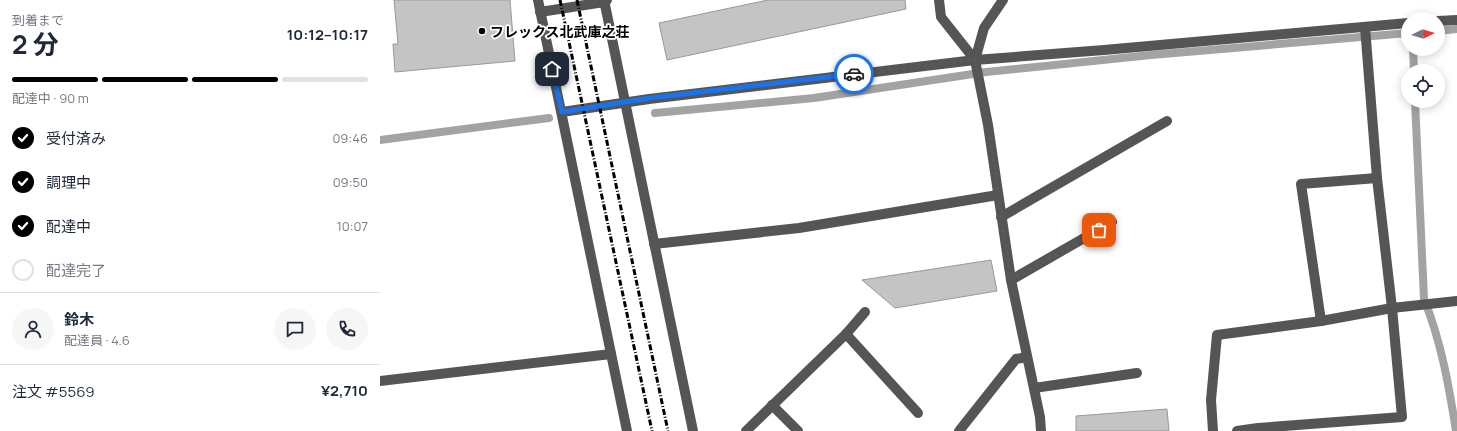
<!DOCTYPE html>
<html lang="ja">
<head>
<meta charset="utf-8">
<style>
  :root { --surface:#fff; --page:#f6f6f7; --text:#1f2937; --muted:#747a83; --line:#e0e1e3; --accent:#000 }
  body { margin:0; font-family:Manrope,"Noto Sans JP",sans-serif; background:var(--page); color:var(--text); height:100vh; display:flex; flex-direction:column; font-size:15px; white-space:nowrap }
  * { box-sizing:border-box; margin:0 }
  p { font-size:13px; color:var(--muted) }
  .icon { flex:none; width:22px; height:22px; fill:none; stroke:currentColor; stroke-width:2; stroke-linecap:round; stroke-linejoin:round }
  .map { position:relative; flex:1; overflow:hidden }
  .drawer { display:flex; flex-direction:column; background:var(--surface); width:380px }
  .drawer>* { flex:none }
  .needle { width:26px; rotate:85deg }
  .controls { position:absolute; left:1021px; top:12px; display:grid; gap:8px }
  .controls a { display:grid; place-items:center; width:44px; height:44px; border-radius:50%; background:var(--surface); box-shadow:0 2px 10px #0003; font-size:20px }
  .pin { position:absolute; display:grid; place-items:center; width:34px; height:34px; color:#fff; margin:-17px; border-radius:8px; box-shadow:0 2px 6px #0006 }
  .courier { position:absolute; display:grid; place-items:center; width:40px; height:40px; margin:-20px; border:3px solid #1a73e8; border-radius:50%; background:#fff; color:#222; box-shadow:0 1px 5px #0007 }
  .summary em { font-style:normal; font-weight:700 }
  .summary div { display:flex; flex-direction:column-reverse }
  .summary { display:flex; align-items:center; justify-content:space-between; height:68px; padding:0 12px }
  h1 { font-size:26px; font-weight:700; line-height:30px }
  .bar { display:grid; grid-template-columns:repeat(4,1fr); gap:6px 4px; align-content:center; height:48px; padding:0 12px }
  .bar i { height:5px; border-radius:3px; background:var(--line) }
  .bar .active { background:var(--accent) }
  .bar p { grid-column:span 4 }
  .line { display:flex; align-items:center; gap:10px; padding:0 12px; border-top:1px solid var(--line) }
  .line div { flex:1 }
  .round { display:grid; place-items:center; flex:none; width:42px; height:42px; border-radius:21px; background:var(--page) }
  ol { padding:0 12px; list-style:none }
  li { display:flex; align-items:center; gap:12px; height:44px }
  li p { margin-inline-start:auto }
  li .icon { padding:4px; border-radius:50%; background:var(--accent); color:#fff; stroke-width:4 }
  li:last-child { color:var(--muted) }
  li i { width:22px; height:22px; border:2px solid var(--line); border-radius:50% }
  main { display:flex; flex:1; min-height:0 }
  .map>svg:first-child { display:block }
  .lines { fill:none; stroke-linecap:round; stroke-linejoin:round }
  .stream { stroke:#a3a3a3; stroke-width:8 }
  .building { fill:#c4c4c4; stroke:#999 }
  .minor { stroke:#555; stroke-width:10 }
  .rail { stroke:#000; stroke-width:3; stroke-dasharray:6 2 1 2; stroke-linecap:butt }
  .done { stroke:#595959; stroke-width:4; stroke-dasharray:0 7.2 }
  .route { stroke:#1a73e8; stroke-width:5 }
  .poi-dot { fill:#000; stroke:#fff; stroke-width:1.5 }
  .labels { text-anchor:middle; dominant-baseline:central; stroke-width:3.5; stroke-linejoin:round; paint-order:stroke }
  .poi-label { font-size:14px; font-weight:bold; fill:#000; stroke:#fff; text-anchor:start }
</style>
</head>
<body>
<main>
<section class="drawer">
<div class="summary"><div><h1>2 分</h1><p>到着まで</p></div><em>10:12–10:17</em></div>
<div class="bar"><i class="active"></i><i class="active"></i><i class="active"></i><i></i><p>配達中 · 90 m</p></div>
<ol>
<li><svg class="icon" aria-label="check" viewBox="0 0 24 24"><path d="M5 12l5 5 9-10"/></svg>受付済み<p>09:46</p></li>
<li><svg class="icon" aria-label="check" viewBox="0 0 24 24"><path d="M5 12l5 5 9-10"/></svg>調理中<p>09:50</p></li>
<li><svg class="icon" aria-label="check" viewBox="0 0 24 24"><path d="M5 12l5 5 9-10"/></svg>配達中<p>10:07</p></li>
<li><i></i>配達完了</li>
</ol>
<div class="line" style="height:72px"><a class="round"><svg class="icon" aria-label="person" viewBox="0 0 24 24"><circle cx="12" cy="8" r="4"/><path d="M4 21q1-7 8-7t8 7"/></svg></a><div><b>鈴木</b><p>配達員 · 4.6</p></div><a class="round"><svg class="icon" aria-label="chat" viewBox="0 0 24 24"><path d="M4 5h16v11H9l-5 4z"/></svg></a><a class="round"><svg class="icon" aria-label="phone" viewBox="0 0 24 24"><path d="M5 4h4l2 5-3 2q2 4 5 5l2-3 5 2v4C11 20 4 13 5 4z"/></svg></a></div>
<div class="line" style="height:52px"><div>注文 #5569</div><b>¥2,710</b></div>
</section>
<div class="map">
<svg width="1077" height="431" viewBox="0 0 1077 431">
  <rect width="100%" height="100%" fill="#fff"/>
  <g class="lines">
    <g class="stream">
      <polyline points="1058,31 1077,29"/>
      <polyline points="1033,49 1034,71"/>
      <path d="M1035,101L1044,299C1061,341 1069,386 1076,431"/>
      <polyline points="275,113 434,98 606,72 771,55 1028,33"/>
      <polyline points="0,140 169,118"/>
    </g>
  </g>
  <g class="building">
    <polygon points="14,0 130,0 135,61 15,72 13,44 18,44"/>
    <polygon points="388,0 525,0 526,9 287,60 279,23"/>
    <polygon points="611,260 617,291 515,308 482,280"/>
    <polygon points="787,409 789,431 696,431 696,416"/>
  </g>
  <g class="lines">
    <g class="minor">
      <polyline points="158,0 247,431"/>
      <polyline points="224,0 313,431"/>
      <polyline points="559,0 561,17 595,60 608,125 631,280 660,417 661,431"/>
      <polyline points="160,12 224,2 227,0"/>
      <polyline points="1058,21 1077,20"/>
      <polyline points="595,60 604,28 623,0"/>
      <polyline points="182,112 269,99 595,60 724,50 1028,23"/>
      <polyline points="621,217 787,121"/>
      <polyline points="274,244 419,228 618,195"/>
      <polyline points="631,280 732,222"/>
      <polyline points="941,321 921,184 997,178"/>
      <polyline points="466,334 538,413"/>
      <polyline points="0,381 231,354"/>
      <polyline points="654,388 757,373"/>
      <polyline points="392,405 418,431"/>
      <polyline points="366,431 466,334 485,312"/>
      <polyline points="579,431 636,359 647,357"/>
      <polyline points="833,431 831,400 837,335 941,321 1012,308 1077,301"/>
      <polyline points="857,431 878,428 1022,417 1012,308 997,178 985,27"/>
    </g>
    <g class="rail">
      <polyline points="180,0 272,431"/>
      <polyline points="197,0 288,431"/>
    </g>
  </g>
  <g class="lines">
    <polyline class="done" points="474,74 595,60 608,125 631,280 719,230"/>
    <polyline class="route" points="172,69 182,112 270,98 474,74"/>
  </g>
  <circle class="poi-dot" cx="102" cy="31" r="4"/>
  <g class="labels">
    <g class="poi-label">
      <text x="110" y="31">フレックス北武庫之荘</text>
    </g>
  </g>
</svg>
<div class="controls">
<a><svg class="needle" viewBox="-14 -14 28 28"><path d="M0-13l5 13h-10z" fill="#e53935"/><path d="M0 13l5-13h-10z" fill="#747a83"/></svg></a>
<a><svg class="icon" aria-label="locate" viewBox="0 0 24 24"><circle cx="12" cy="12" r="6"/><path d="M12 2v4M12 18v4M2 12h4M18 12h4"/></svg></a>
</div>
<div class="pin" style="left:719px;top:230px;background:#ea580c"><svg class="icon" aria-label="bag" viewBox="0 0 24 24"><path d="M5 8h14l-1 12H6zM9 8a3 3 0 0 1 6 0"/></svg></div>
<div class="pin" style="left:172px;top:69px;background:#1f2937"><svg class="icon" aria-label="home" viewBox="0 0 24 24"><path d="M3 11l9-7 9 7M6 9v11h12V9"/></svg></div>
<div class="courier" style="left:474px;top:74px"><svg class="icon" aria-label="car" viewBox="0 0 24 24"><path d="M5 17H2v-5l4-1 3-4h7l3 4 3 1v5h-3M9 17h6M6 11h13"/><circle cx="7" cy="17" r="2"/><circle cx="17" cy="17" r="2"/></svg></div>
</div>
</main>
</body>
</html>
